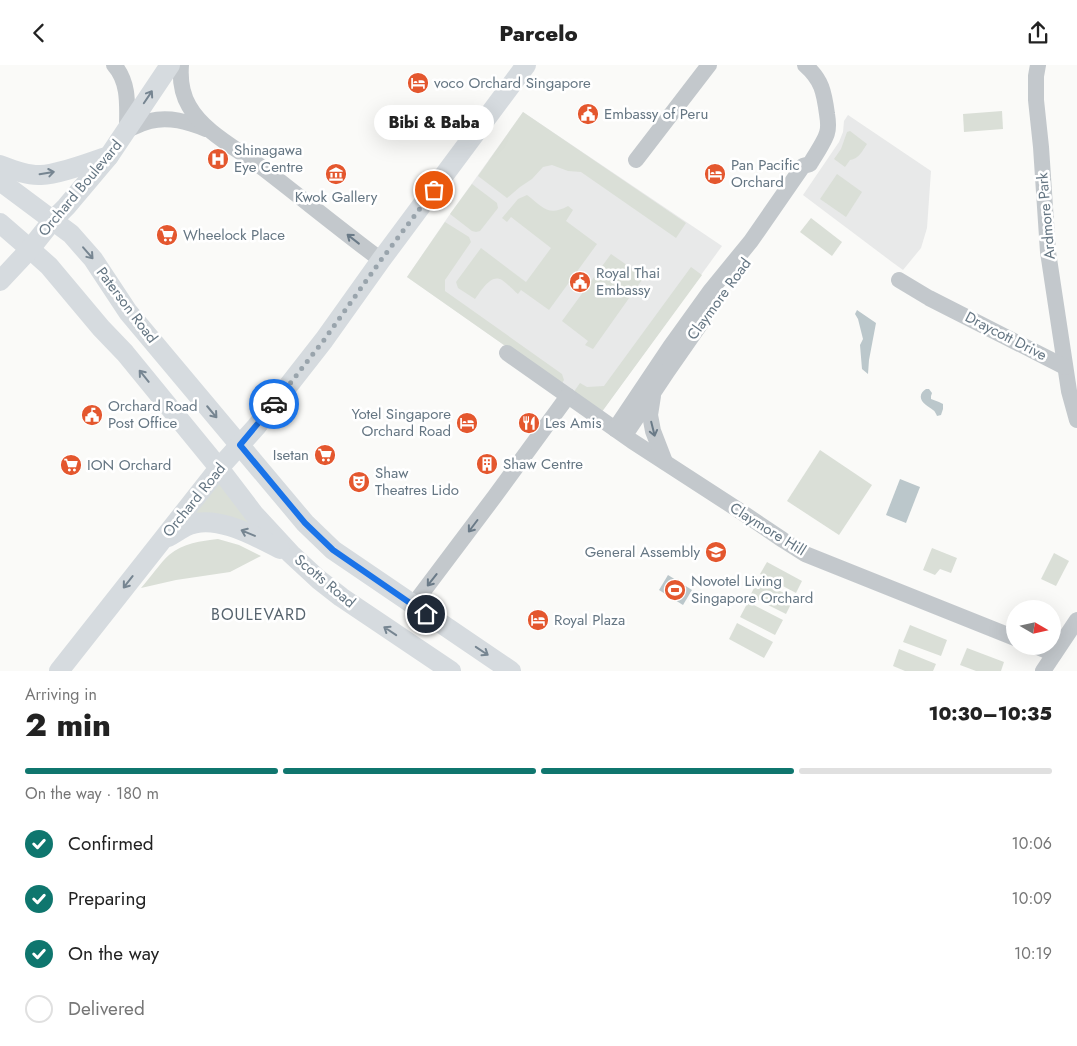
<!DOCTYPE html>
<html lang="en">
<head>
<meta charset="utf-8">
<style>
  :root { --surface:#fff; --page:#f6f6f6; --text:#222; --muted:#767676; --line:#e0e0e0; --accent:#0f766e }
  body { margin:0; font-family:Jost,sans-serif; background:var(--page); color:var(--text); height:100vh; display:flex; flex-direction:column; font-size:19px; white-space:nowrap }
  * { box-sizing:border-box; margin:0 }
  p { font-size:16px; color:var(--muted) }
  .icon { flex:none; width:28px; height:28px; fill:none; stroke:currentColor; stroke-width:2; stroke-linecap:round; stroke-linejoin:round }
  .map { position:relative; height:606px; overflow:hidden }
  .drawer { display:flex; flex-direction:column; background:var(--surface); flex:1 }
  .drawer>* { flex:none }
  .needle { width:32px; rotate:99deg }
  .tools { position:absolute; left:1006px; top:535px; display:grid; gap:10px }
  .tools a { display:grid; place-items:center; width:55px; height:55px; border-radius:50%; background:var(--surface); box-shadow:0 5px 20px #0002; font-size:25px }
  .pin { position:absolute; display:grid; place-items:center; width:42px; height:42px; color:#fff; margin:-21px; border:2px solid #fff; border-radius:50%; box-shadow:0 1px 5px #0007 }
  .courier { position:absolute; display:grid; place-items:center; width:50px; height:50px; margin:-25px; border:4px solid #1a73e8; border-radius:50%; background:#fff; color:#222; box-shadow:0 1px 6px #0007 }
  .bubble { position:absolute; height:35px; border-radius:18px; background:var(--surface); box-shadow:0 5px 20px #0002; font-size:16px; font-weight:800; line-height:35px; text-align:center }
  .overview em { font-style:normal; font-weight:800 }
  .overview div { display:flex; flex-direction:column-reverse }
  .overview { display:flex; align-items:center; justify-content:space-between; height:85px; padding:0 25px }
  h1 { font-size:32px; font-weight:800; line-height:38px }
  .bar { display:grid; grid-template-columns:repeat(4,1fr); gap:8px 5px; align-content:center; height:60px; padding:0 25px }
  .bar i { height:6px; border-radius:4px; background:var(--line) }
  .bar .selected { background:var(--accent) }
  .bar p { grid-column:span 4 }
  ol { padding:0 25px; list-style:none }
  li { display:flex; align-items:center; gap:15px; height:55px }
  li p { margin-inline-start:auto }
  li .icon { padding:5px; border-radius:50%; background:var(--accent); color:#fff; stroke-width:4 }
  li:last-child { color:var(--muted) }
  li i { width:28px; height:28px; border:2px solid var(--line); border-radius:50% }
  header { display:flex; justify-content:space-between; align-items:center; height:65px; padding:0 25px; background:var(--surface); font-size:22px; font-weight:800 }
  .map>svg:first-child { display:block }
  .built { fill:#e8e9e9 }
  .green { fill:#dadfd7 }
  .water { fill:#bbc7cb }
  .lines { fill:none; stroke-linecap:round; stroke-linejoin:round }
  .minor { stroke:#c3c8cc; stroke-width:16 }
  .major { stroke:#d6dbdf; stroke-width:20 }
  .oneway { stroke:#768591 }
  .oneway2 { stroke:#6a7a87 }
  .done { stroke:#99a4ac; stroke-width:5; stroke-dasharray:0 9 }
  .route { stroke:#1a73e8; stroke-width:6 }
  .labels { text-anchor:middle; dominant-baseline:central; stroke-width:5; stroke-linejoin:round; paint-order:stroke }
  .poi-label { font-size:15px; fill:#657683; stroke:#fff; text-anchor:start }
  .street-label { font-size:15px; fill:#657683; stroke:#fff }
  .neighbourhood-label { font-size:16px; letter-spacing:1px; fill:#57646e; stroke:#fff }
</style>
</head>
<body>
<header><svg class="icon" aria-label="back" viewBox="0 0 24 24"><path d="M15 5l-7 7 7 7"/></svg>Parcelo<svg class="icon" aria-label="share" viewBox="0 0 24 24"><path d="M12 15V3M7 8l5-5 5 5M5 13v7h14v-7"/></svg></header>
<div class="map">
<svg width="1077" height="606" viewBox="0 0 1077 606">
  <rect width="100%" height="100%" fill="#fafaf8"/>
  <g class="built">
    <polygon points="523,47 722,181 601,348 407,212 448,152"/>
    <polygon points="848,50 931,106 927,163 921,183 903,205 892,197 803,130 839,77 843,67 844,56"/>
  </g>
  <g class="green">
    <polygon points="1002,46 1003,64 964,67 963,49"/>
    <polygon points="523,47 686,158 676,173 581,107 568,106 552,100 543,102 532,114 520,122 507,133 478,111"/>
    <path d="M850,66L867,79C862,86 859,94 850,95L845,102L834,94L841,84L847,67Z"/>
    <polygon points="837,109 862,127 846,152 820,134"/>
    <polygon points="472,119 497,138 498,143 480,166 476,167 472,166 450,149"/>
    <path d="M527,130C543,142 548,152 568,141L573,145L566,156L597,179L549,245L521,225L518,229C513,225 508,219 502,215C491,208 481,226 475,234L458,223L456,217L481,183L526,217L551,183L511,152L507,157L502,153L518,134Z"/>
    <polygon points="811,153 842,177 832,191 800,167"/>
    <polygon points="445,157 469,172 471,177 445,215 445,226 562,309 564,315 561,320 407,212"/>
    <polygon points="611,189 644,212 593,284 585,280 588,276 562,256"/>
    <polygon points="691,202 702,210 601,348 573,328 580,318 587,322 604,321"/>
    <polygon points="820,385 872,420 839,470 787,436"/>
    <polygon points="219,403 254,449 246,467 186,461"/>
    <path d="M218,474L239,480L261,491L230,507L176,515L141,523C149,514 161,497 169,490C183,478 201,476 218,474Z"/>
    <polygon points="932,483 957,493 951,508 940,504 935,510 923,505"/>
    <polygon points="1054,488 1069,496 1056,521 1041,514"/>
    <polygon points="767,497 802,516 796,528 760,509"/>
    <polygon points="758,515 794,533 786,549 750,531"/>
    <polygon points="748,537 783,555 775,570 740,552"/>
    <polygon points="737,558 773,577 764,593 729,574"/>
    <polygon points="910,560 947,575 941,591 903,577"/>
    <polygon points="967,583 1004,597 1001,606 976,606 960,600"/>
    <polygon points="899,584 936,599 933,606 905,606 893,601"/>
  </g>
  <g class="water">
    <polygon points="857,245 876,258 869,295 868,309 862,304 860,280 863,274 858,254 855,249"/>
    <path d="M926,324H929L932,328L931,331V334L939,337L943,339V344L941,350L937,351C936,349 935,346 933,345C931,343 928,342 926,340C919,335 919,328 926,324Z"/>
    <polygon points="900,414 920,422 906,458 886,450"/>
    <polygon points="668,510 692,525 683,540 659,525"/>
  </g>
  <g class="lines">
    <g class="minor">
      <path d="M114,0C130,18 127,42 127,65C134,62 142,58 150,56C169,51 188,57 206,64"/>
      <path d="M181,0C180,13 182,29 189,41C204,68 240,85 264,104C303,134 342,166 381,195"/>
      <polyline points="1038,0 1036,11 1036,35 1041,82 1048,187 1069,326 1077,355"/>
      <polyline points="636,95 709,0"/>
      <polyline points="899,215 929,233 1065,302"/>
      <polyline points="507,288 632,376 743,448 783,475 805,489 1015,573"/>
      <polyline points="653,331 650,350 653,366 665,397"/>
      <path d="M615,364L670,282L711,225L751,176L803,101L810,99C814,92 825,76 827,68C829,62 828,55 827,49C824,27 822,15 805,0"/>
      <polyline points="625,370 667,307 704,254"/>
      <polyline points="413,540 495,431 568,331"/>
      <polyline points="1035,581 1054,589"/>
      <polyline points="1043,606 1077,555"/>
    </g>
    <g class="major">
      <path d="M0,100C13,105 28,111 41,110C61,109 90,97 109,91"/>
      <polyline points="0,116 71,169 93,194 128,247 305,458 333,485 511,606"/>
      <polyline points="0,158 30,184 49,201 101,263 125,288 219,403 254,449 291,489 318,514 341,532 451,606"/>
      <polyline points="0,216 30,184 53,155 66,142 109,91 170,0"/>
      <path d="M168,472C174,469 179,465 185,462C213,447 255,471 280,484"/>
      <polyline points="59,606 219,403 256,362 324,275 381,195 526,0"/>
    </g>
  </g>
  <defs><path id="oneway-shaft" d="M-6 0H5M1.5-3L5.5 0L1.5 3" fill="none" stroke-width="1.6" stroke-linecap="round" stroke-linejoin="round" transform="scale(1.25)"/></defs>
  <g class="oneway">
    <use href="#oneway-shaft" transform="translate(148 32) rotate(-56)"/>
    <use href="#oneway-shaft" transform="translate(47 108) rotate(-9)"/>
    <use href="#oneway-shaft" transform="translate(88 188) rotate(49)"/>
    <use href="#oneway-shaft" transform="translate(144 311) rotate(-129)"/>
    <use href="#oneway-shaft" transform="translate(212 347) rotate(50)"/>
    <use href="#oneway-shaft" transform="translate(248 468) rotate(-157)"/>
    <use href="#oneway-shaft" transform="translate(128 517) rotate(128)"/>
    <use href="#oneway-shaft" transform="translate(390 566) rotate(-146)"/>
    <use href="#oneway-shaft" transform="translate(482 586) rotate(34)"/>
  </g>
  <g class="oneway2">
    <use href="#oneway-shaft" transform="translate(353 174) rotate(-142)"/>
    <use href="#oneway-shaft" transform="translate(653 364) rotate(76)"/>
    <use href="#oneway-shaft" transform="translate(473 461) rotate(127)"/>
    <use href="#oneway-shaft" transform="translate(432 515) rotate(128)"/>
  </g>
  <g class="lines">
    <polyline class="done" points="274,339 324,275 381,195 434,125"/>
    <polyline class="route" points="274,339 240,380 305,458 333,485 426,549"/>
  </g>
  <defs>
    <g id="hotel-disc" transform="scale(1.125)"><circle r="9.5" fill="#e4572e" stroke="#fff"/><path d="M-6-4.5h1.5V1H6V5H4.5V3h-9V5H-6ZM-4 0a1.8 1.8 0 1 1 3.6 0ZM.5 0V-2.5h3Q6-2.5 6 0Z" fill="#fff"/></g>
    <g id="civic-disc" transform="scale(1.125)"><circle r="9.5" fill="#e4572e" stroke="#fff"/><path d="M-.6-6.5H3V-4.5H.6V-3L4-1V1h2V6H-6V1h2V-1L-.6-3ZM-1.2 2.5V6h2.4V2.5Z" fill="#fff"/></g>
    <g id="hospital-disc" transform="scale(1.125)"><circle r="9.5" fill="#e4572e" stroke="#fff"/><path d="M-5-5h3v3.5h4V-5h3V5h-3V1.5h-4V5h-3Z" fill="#fff"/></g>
    <g id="museum-disc" transform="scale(1.125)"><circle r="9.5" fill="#e4572e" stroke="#fff"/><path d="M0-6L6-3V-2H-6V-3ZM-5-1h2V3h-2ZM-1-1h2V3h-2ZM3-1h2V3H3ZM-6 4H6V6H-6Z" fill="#fff"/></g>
    <g id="supermarket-disc" transform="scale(1.125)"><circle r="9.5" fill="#e4572e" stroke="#fff"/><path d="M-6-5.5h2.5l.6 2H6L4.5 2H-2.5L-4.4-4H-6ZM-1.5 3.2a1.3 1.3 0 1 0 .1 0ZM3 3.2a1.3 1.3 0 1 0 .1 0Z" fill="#fff"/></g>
    <g id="restaurant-disc" transform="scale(1.125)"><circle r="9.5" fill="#e4572e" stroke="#fff"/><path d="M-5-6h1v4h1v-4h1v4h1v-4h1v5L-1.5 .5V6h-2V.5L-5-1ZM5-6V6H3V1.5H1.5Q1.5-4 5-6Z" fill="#fff"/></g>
    <g id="building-disc" transform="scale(1.125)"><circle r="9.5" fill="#e4572e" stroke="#fff"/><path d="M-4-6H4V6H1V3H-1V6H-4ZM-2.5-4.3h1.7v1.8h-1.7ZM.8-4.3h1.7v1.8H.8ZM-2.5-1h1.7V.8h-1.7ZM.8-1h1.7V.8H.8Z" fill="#fff"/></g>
    <g id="theatre-disc" transform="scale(1.125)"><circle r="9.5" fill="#e4572e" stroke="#fff"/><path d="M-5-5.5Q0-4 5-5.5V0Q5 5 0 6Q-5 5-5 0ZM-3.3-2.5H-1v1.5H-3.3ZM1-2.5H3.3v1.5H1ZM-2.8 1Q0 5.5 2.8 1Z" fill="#fff"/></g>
    <g id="school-disc" transform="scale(1.125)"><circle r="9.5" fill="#e4572e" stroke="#fff"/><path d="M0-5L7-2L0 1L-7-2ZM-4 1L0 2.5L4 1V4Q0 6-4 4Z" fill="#fff"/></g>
    <g id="stadium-disc" transform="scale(1.125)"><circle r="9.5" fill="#e4572e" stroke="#fff"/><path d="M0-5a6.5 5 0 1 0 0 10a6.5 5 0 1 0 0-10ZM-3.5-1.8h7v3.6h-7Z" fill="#fff"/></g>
  </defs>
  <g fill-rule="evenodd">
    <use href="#hotel-disc" x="418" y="18"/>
    <use href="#civic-disc" x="588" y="49"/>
    <use href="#hospital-disc" x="218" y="94"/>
    <use href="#museum-disc" x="336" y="109"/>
    <use href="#hotel-disc" x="715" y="109"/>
    <use href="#supermarket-disc" x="167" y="170"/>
    <use href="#civic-disc" x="580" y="217"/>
    <use href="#civic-disc" x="92" y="350"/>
    <use href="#hotel-disc" x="467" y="358"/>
    <use href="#restaurant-disc" x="529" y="358"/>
    <use href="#supermarket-disc" x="325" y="390"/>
    <use href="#building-disc" x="487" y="399"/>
    <use href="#supermarket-disc" x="71" y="400"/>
    <use href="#theatre-disc" x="359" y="417"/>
    <use href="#school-disc" x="716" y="487"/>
    <use href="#stadium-disc" x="675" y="525"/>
    <use href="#hotel-disc" x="538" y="555"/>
  </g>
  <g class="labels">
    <g class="poi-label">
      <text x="434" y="18">voco Orchard Singapore</text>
      <text x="604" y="49">Embassy of Peru</text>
      <text x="234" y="85">Shinagawa<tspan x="234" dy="17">Eye Centre</tspan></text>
      <text x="731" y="100">Pan Pacific<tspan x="731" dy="17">Orchard</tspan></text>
      <text x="336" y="132" text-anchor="middle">Kwok Gallery</text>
      <text x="183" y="170">Wheelock Place</text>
      <text x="596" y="208">Royal Thai<tspan x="596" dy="17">Embassy</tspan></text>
      <text x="108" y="341">Orchard Road<tspan x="108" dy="17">Post Office</tspan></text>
      <text x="451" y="349" text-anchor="end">Yotel Singapore<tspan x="451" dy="17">Orchard Road</tspan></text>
      <text x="545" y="358">Les Amis</text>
      <text x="309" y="390" text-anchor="end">Isetan</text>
      <text x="503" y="399">Shaw Centre</text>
      <text x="87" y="400">ION Orchard</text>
      <text x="375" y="408">Shaw<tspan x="375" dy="17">Theatres Lido</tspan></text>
      <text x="700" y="487" text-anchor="end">General Assembly</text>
      <text x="691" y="516">Novotel Living<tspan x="691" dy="17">Singapore Orchard</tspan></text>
      <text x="554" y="555">Royal Plaza</text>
    </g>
    <g class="street-label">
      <text transform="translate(80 123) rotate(-50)">Orchard Boulevard</text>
      <text transform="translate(1046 151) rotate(-95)">Ardmore Park</text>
      <text transform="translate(719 234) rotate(-54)">Claymore Road</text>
      <text transform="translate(127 240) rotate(53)">Paterson Road</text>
      <text transform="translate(1006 271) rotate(27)">Draycott Drive</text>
      <text transform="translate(194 435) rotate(-51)">Orchard Road</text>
      <text transform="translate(768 464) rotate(32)">Claymore Hill</text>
      <text transform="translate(325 516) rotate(40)">Scotts Road</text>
    </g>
    <g class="neighbourhood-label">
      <text x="259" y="549">BOULEVARD</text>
    </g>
  </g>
</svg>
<div class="tools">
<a><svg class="needle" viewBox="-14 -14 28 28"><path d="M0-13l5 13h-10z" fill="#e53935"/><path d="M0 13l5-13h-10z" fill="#767676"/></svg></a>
</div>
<div class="pin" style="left:434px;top:125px;background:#ea580c"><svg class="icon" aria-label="bag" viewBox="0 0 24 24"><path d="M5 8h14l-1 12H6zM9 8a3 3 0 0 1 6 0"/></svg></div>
<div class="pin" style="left:426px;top:549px;background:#1f2937"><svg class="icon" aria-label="home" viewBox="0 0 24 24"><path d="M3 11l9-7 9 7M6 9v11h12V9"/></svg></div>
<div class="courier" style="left:274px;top:339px"><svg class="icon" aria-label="car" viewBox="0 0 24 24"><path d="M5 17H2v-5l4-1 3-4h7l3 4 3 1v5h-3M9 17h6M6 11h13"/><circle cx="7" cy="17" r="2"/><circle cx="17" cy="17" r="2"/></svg></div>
<div class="bubble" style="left:374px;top:40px;width:120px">Bibi &amp; Baba</div>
</div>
<section class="drawer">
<div class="overview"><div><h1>2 min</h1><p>Arriving in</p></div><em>10:30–10:35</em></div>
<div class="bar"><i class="selected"></i><i class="selected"></i><i class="selected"></i><i></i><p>On the way · 180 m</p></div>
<ol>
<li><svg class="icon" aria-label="check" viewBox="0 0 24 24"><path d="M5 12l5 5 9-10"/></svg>Confirmed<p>10:06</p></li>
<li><svg class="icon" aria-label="check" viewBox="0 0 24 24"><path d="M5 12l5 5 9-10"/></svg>Preparing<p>10:09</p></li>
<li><svg class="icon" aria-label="check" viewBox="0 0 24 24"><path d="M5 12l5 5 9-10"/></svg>On the way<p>10:19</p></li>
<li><i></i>Delivered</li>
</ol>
</section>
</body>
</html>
